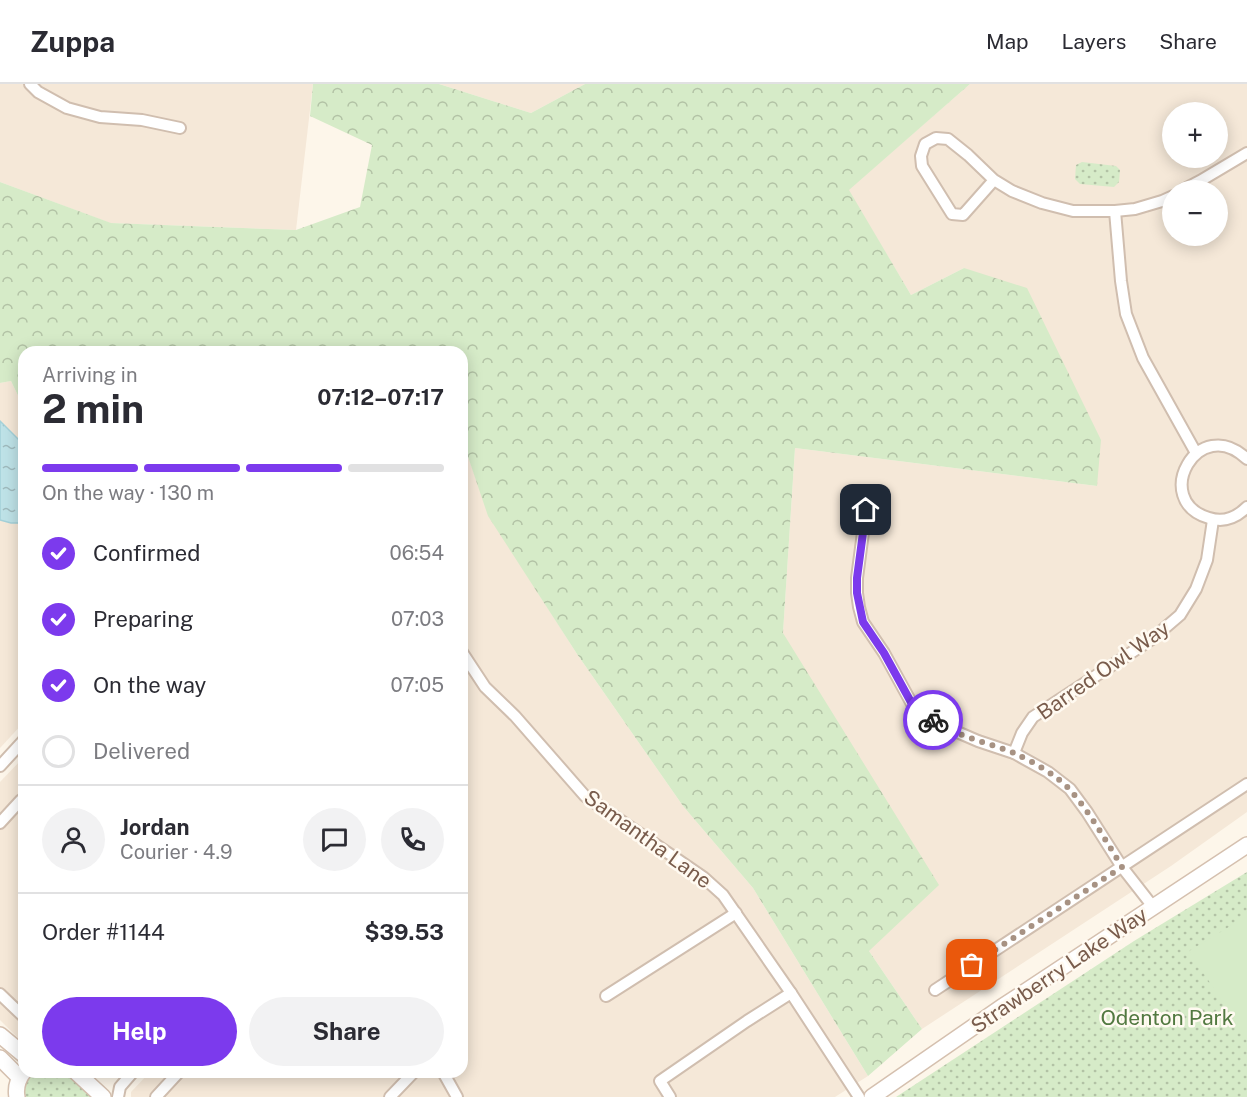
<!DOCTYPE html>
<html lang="en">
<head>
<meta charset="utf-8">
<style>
  :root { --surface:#fff; --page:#f2f2f3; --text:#2b2b33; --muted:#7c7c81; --line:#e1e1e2; --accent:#7c3aed }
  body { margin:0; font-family:"Public Sans",sans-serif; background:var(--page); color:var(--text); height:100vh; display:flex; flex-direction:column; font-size:22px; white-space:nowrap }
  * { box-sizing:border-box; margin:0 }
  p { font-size:20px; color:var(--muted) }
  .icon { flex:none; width:33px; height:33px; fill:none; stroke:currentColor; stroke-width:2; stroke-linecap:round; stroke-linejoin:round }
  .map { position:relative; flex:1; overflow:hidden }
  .drawer { position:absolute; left:18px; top:262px; width:450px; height:732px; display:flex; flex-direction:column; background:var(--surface); border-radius:18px; box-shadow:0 3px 15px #0003 }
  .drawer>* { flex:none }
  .controls { position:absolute; left:1162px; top:18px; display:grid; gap:12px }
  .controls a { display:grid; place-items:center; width:66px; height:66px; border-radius:50%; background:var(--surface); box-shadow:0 3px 15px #0003; font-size:30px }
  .pin { position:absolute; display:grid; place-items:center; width:51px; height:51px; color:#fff; margin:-26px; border-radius:12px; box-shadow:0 3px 9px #0006 }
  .courier { position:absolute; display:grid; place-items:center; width:60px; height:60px; margin:-30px; border:4px solid #7c3aed; border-radius:50%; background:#fff; color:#222; box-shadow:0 2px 8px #0007 }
  .head em { font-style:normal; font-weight:700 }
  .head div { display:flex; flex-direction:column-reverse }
  .head { display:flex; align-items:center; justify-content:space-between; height:102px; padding:0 24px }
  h1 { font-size:39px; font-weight:700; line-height:45px }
  .bar { display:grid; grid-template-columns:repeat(4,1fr); gap:9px 6px; align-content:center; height:72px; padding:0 24px }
  .bar i { height:8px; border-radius:4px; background:var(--line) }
  .bar .selected { background:var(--accent) }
  .bar p { grid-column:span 4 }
  .line { display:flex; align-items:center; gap:15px; padding:0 24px; border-top:2px solid var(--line) }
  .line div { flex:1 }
  .round { display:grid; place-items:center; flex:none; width:63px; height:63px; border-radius:32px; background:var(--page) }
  ol { padding:0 24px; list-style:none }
  li { display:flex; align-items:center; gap:18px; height:66px }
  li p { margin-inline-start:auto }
  li .icon { padding:6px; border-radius:50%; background:var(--accent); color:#fff; stroke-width:4 }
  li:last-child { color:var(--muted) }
  li i { width:33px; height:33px; border:3px solid var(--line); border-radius:50% }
  .action { display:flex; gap:12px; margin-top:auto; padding:12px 24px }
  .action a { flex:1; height:69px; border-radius:36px; background:var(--accent); color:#fff; font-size:24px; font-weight:700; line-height:69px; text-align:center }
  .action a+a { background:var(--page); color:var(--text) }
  header { display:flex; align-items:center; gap:36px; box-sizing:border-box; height:84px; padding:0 30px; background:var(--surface); border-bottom:2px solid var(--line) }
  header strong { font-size:28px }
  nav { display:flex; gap:33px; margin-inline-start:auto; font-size:21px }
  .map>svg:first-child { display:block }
  .residential { fill:#f5e8d8; fill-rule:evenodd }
  .green { fill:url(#green-dots) }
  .forest { fill:url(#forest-crowns) }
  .pitch { fill:#d6ebc8 }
  .water { fill:url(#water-ripples); stroke:#a4d1d9; stroke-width:1.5 }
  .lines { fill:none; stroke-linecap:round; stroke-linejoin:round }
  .street-casing { stroke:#d0beaf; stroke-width:14 }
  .secondary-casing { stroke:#d5c0af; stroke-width:18 }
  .street { stroke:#fff; stroke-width:10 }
  .secondary { stroke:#fff; stroke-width:15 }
  .done { stroke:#a79283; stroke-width:6; stroke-dasharray:0 10.8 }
  .route { stroke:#7c3aed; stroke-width:8 }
  .labels { text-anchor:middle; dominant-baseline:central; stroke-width:5; stroke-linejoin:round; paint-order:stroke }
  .street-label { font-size:21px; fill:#795c4c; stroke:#fffaf1 }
  .park-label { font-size:21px; fill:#527941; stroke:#fffaf1 }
</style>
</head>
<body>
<header>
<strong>Zuppa</strong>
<nav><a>Map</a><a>Layers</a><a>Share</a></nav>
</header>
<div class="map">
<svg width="1247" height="1013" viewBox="0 0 1247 1013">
  <defs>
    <pattern id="green-dots" width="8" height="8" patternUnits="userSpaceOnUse" patternTransform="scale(1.5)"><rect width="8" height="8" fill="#d6ebc8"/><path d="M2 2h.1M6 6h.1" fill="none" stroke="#b2c2a5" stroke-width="1.8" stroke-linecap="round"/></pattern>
    <pattern id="forest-crowns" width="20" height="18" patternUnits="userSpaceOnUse" patternTransform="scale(1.5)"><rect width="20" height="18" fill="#d6ebc8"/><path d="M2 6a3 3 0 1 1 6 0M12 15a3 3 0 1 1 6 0" fill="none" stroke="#b2c2a5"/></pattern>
    <pattern id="water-ripples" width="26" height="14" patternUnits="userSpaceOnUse" patternTransform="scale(1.5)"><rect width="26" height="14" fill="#bee2e7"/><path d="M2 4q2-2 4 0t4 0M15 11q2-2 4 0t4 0" fill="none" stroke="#9fbabd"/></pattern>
  </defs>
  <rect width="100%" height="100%" fill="#fdf6ea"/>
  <g class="residential">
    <polygon points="0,0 313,0 296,146 110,139 0,98"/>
    <polygon points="439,0 585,0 531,29"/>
    <path d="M970,0H1247V728L1171,782L922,945L869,867L783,549L795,364L1097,402L964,184L911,211L848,106ZM1173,28H1218V74H1173ZM1173,106H1218V152H1173Z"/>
    <polygon points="11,297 24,324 24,638 0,664 0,299"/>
    <polygon points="462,355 489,432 577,570 683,722 753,804 868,992 835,1013 131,1013 131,1008 149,989 462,988"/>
    <polygon points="24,673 24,960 0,936 0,698"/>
  </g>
  <g class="green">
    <polygon points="1082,78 1116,82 1120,86 1119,98 1114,103 1080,100 1075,95 1076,81"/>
    <polygon points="1247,788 1247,1013 896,1013 1134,857"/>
    <polygon points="31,989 68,989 95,1013 25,1013 23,1002"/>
  </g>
  <polygon class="forest" points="313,0 439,0 531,29 585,0 970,0 849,106 911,211 964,184 1027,204 1101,356 1097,402 795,364 783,549 939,801 869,867 922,945 868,992 753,804 683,722 577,570 488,432 462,355 462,268 24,268 24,324 11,297 0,299 0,98 111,139 296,146 360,123 372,61 310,32"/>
  <polygon class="pitch" points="1247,832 1247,955 1189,867"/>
  <polygon class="water" points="0,337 24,361 24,439 11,439 0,436"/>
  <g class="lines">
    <g class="street-casing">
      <g id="street">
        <polyline points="30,0 38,8 67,24 100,33 142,36 180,44"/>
        <polyline points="994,96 963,131 952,130 922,82 921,72 925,60 936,54 948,55 968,71 994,96 1012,107 1042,119 1073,127 1115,127 1135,125 1162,117 1173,112"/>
        <polyline points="1183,106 1200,97 1247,69"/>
        <polyline points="1115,127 1121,197 1126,230 1143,274 1196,369"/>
        <path d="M1247,375C1198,328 1150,417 1209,434C1224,439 1237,433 1247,423"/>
        <polyline points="866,426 857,494 857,509 859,523 863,538 884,569 912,620 941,641 978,657 1014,669 1048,688 1070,705 1087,728 1122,783 1154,824"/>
        <polyline points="462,568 485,603 515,632 585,712 703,793 723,811 791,909 859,1013"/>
        <polyline points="1014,669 1022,649 1033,633 1152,555 1180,531 1196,505 1207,476 1213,436"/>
        <polyline points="0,682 24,656"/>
        <polyline points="0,739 21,716"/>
        <polyline points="935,906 1247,700"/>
        <polyline points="0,910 24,933"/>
        <polyline points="606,912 736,829"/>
        <polyline points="443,988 457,1013"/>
        <polyline points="118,1013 120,1003 133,988"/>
        <polyline points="156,1013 179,988"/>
        <polyline points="390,1013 414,988"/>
        <polyline points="670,1013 660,997 747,937 791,909"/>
      </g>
    </g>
    <g class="secondary-casing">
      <g id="secondary">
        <polyline points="0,951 24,971"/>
        <polyline points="0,974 19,993"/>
        <polyline points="76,988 103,1013"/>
        <path d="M17,1013C15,1003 18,995 24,987"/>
        <polyline points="872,1013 1002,923 1247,761"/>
      </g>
    </g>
    <use href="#street" class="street"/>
    <use href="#secondary" class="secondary"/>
  </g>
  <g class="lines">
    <path class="done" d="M933,636C957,653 987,658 1014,669C1032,677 1058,692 1071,707C1091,730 1106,757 1122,783L972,881"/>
    <polyline class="route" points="866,426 857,494 857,509 863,538 884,569 912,620 933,636"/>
  </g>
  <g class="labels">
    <g class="street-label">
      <text transform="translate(1103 586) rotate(-35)">Barred Owl Way</text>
      <text transform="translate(648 755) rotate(36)">Samantha Lane</text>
      <text transform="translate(1059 886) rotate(-34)">Strawberry Lake Way</text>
    </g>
    <g class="park-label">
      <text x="1167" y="933">Odenton Park</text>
    </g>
  </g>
</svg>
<div class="controls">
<a>+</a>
<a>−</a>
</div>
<div class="pin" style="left:972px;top:881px;background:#ea580c"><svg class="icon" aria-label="bag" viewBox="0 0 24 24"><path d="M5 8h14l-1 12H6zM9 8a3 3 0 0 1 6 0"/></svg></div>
<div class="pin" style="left:866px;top:426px;background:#1f2937"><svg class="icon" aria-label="home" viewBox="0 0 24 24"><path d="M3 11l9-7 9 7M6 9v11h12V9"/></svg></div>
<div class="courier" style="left:933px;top:636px"><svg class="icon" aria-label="bike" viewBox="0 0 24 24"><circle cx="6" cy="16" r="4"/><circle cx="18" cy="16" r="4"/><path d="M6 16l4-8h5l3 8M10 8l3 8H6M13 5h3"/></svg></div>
<section class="drawer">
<div class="head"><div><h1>2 min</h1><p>Arriving in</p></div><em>07:12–07:17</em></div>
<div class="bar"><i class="selected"></i><i class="selected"></i><i class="selected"></i><i></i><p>On the way · 130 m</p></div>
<ol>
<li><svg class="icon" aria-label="check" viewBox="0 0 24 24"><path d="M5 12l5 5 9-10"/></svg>Confirmed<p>06:54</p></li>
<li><svg class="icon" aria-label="check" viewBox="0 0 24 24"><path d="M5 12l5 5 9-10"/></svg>Preparing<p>07:03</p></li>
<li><svg class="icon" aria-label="check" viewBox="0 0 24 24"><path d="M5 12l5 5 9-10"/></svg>On the way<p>07:05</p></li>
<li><i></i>Delivered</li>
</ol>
<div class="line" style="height:108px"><a class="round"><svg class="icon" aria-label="person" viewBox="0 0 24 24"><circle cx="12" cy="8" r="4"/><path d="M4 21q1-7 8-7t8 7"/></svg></a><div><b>Jordan</b><p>Courier · 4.9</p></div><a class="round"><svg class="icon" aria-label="chat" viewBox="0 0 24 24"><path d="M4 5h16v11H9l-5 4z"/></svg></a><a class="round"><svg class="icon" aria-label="phone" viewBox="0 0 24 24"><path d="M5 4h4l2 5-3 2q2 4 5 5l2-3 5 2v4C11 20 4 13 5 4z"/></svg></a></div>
<div class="line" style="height:78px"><div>Order #1144</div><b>$39.53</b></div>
<div class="action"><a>Help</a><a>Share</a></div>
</section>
</div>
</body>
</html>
